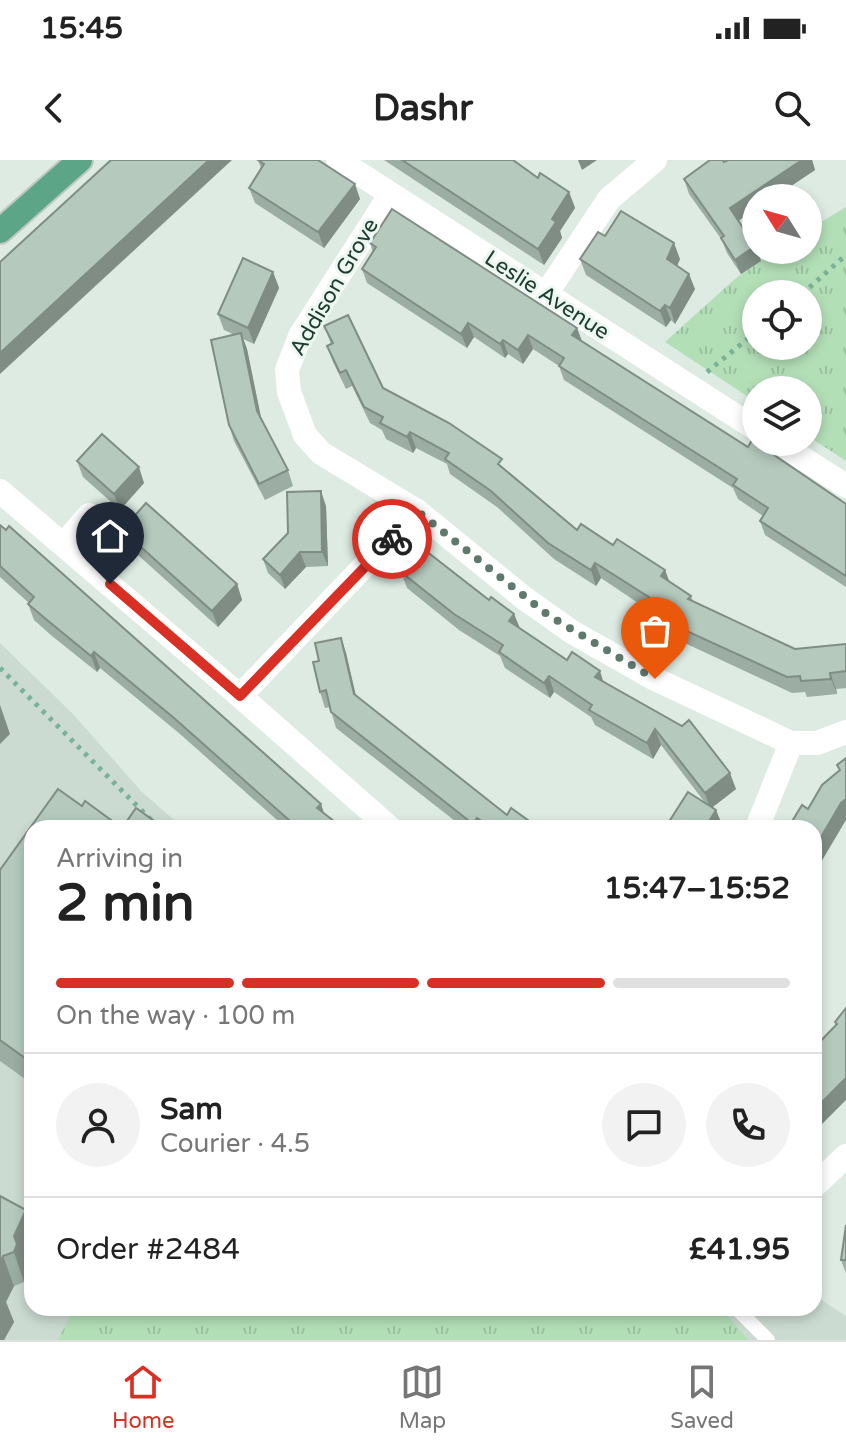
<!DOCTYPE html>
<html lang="en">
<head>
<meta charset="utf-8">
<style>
  :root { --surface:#fff; --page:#f2f2f2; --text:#222; --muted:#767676; --line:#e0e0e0; --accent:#d93025 }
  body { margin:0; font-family:"Varela Round",sans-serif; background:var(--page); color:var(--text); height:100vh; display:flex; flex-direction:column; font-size:30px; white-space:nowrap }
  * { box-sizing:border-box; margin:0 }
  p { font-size:26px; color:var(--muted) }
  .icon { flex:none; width:44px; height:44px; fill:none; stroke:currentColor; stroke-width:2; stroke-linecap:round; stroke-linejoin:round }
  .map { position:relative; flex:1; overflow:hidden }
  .side { position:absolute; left:24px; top:660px; width:798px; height:496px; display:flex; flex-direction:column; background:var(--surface); border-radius:24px; box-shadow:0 4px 12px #0003 }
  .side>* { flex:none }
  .needle { width:52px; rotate:307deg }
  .fabs { position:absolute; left:742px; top:24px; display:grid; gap:16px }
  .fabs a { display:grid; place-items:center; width:80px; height:80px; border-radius:50%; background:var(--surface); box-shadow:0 4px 12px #0003; font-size:40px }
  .pin { position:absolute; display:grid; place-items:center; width:68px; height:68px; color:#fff; margin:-82px -34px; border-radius:50% 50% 50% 0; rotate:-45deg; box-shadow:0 0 8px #0007 }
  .pin .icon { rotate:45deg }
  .courier { position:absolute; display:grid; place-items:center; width:80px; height:80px; margin:-40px; border:6px solid #d93025; border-radius:50%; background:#fff; color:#222; box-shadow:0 2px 10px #0007 }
  .headline em { font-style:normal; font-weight:700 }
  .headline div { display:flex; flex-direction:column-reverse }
  .headline { display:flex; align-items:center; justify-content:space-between; height:136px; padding:0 32px }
  h1 { font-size:52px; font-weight:700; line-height:60px }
  .bar { display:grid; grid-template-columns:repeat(4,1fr); gap:12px 8px; align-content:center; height:96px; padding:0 32px }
  .bar i { height:10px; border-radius:6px; background:var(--line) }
  .bar .on { background:var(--accent) }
  .bar p { grid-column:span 4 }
  .line { display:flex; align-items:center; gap:20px; padding:0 32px; border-top:2px solid var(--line) }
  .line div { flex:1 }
  .round { display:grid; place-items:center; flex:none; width:84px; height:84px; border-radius:42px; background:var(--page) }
  .status { display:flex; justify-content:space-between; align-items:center; height:56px; padding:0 40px; background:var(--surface); direction:ltr }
  .status svg { height:22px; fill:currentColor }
  header { display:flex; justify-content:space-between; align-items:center; height:104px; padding:0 32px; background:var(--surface); font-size:36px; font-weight:700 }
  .tabs { display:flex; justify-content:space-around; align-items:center; height:112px; border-top:2px solid var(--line); background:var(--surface); font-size:22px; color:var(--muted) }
  .tabs a { display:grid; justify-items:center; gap:4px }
  .tabs .on { color:var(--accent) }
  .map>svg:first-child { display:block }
  .built { fill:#cbdbd1 }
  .park { fill:url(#park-tufts); fill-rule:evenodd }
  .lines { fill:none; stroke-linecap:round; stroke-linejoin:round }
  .primary-casing { stroke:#c0c8c4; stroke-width:28 }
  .path { stroke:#7ab297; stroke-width:5; stroke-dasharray:4 6; stroke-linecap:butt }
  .service { stroke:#fff; stroke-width:14 }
  .minor { stroke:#fff; stroke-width:24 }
  .primary { stroke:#5ca586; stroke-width:24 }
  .wall { fill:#9cada3 }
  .shaded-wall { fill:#7f8d84 }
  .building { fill:#b5c9bd; stroke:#7f8d84; stroke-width:2 }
  .done { stroke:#60796d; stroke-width:8; stroke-dasharray:0 14.4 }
  .route { stroke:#d93025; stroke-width:10 }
  .labels { text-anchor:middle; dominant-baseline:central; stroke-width:6; stroke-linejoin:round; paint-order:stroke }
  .street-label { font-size:22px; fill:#1d3c2e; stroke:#edf7f1 }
</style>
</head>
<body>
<div class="status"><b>15:45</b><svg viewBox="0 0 49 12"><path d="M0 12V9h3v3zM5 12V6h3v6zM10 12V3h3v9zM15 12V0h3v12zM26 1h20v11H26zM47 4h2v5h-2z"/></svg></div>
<header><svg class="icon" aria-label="back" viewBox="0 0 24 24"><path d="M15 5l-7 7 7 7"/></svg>Dashr<svg class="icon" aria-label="search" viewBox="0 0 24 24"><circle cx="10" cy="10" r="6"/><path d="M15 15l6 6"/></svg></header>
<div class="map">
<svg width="846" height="1180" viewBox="0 0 846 1180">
  <defs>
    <pattern id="park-tufts" width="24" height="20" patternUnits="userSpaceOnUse" patternTransform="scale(2)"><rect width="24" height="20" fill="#b3dfb7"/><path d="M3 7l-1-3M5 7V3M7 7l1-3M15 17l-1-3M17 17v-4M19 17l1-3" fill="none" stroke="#9ac09e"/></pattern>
  </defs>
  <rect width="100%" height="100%" fill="#ddebe2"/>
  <polygon class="built" points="0,483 73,554 141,631 183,668 32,668 32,1148 814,1148 814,1135 846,1156 846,1180 0,1180"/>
  <g class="park">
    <path d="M846,47V301L808,276V230H756V242L665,182L736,118L777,90H808V70ZM756,134H808V186H756Z"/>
    <polygon points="74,1148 721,1148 748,1180 58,1180"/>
  </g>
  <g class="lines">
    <g class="primary-casing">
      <polyline id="primary" points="0,71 80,0"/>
    </g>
    <g class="path">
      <polyline points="802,134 846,95"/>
      <polyline points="707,212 756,172"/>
      <polyline points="0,508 159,668"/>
    </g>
    <polyline class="service" points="736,1148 768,1180"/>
    <g class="minor">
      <polyline points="338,0 756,269"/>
      <polyline points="390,35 300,176 287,210 289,232 305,275 321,293 417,351 524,438 572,472 655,519 791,583 817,583 846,572"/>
      <polyline points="546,134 609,39 655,0"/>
      <polyline points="777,282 846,326"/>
      <polyline points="0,331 240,536"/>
      <polyline points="64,384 89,355"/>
      <polyline points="390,668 240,536 417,351"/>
      <polyline points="757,668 791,583"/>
      <polyline points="814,1026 846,996"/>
    </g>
    <use href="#primary" class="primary"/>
  </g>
  <g class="wall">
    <polygon points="258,0 360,39 324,88 255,43 249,28 261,8"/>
    <polygon points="384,0 513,0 538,18 569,32 575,48 560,71 562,78 544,105"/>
    <polygon points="728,0 812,0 815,10 773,38 756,38 756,49 738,61 757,90 761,101 741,114 727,93 722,80 689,34 684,19"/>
    <polygon points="605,76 680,99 677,106 695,129 675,164 671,160 666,167 586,115 580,99"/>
    <polygon points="370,83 577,168 582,181 748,287 846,344 846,427 765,375 760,361 763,356 738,339 733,328 564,220 559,206 533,189 523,204 508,194 505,198 474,177 467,188 367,123 362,109 373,92"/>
    <polygon points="273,112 279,128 254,184 243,179 247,189 261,259 288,310 293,326 265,340 234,281 229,265 235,175 224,170 218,154"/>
    <polygon points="324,166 383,228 506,310 577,370 613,385 665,410 669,422 691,436 693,441 795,489 846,484 846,528 836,529 837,534 807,537 805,532 792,533 674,478 653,463 647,449 601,418 596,426 554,399 497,347 450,314 447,304 416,288 413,293 386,279 382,270 370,263 352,226 346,229 333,202 327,186 331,184"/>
    <polygon points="77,301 144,323 120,350 83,317"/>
    <polygon points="326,346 328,406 306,407 285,429 268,413 263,399"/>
    <polygon points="0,365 324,654 343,668 286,668 180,574 100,508 97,512 52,476 34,460 28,444 29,443 0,417"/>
    <polygon points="122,370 237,424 242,440 218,467 128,386"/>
    <polygon points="401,412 489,440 514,454 520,468 567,500 604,521 736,629 713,647 716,650 722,665 661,585 653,599 595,565 591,557 554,532 550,538 505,508 500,496 459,470 407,428"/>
    <polygon points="341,478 346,493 356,536 507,655 539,668 464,668 336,568 330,547 325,548 320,532 319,501"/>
    <polygon points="58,629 82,646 85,641 122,668 136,648 164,668 32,668 32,924 0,901 0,710"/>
    <polygon points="0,1036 26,1050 32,1067 32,1088 25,1104 28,1113 24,1122 14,1126 6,1142 14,1162 4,1180"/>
    <polygon points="846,1065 846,1113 841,1100"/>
  </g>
  <g class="shaded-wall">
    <polygon points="209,0 232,0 0,214 0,193"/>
    <polygon points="578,0 597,0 582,10"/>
    <polygon points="802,0 812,0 815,10 773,38 756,38 756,49 735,63 730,48"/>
    <polygon points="355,24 360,39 324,88 318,72"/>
    <polygon points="569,32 575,48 560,71 562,78 544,105 538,89 552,59"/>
    <polygon points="674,83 680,99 673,115 667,99"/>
    <polygon points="755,86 761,101 741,114 735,100"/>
    <polygon points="273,112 279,128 254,184 248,168"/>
    <polygon points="689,114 695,129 675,164 670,148"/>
    <polygon points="665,145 671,160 666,167 660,151"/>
    <polygon points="468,163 474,177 467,188 461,174"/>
    <polygon points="577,168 582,182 572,175"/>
    <polygon points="241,173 247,189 263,267 257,251"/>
    <polygon points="528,175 533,189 523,204 518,190"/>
    <polygon points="503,180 508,194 505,198 500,184"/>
    <polygon points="410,272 416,288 413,293 407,277"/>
    <polygon points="139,307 144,323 120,350 114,334"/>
    <polygon points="321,331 326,346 328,406 322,392"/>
    <polygon points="300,392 306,407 285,429 280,415"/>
    <polygon points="595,403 601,418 596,426 591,410"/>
    <polygon points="665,410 671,426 661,416"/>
    <polygon points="237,424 242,440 218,467 212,451"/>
    <polygon points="514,454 520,469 509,461"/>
    <polygon points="341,478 346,493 359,550 354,534"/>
    <polygon points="94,492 100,508 97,512 91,496"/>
    <polygon points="600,511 605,527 595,517"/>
    <polygon points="830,513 836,529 837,534 831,519"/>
    <polygon points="549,516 554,532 550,538 544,523"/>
    <polygon points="0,545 10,574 0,584"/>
    <polygon points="655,569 661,585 653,599 647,583"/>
    <polygon points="730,613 736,629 710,649 705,633"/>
    <polygon points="846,639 846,660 814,714 814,689 841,643"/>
    <polygon points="321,644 326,659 317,648"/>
    <polygon points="716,650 722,665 721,668 705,668"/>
    <polygon points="477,658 481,668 474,668 473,664"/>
    <polygon points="846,918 846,940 814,972 814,950"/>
    <polygon points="26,1050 32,1067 32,1088 25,1104 28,1113 24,1122 14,1092 14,1076"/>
    <polygon points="3,1096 14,1126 6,1142 14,1162 4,1180 0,1180 0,1103"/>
  </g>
  <g class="building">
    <polygon points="111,0 209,0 0,193 0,102"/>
    <polygon points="258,0 318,0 355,24 318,72 249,28 264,4"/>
    <polygon points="402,0 513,0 538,18 540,13 569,32 552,59 556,62 538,89"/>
    <polygon points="710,0 723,0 724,2 728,0 802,0 730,48 755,86 735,100 721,78 724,76 684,19"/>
    <polygon points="392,49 577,168 572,175 748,287 752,280 846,344 846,416 760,361 768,348 733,325 737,319 559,206 564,198 528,175 518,190 503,180 500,184 468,163 461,174 362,109 376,87 370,83"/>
    <polygon points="621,51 674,83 667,99 689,114 670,148 665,145 660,151 580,99 598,72 605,76"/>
    <polygon points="243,98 273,112 248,168 218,154"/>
    <polygon points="348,155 383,228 449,263 502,299 498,304 577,370 581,364 613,385 617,379 665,410 661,416 691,436 688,439 795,489 846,484 846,511 830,513 831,519 801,521 800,516 787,517 669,463 647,447 652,439 595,403 591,410 548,383 491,331 445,299 449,293 410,272 407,277 380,263 383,257 364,247 346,210 340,213 327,186 333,183 324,166"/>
    <polygon points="241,173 257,251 288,310 259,324 229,265 211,180"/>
    <polygon points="102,274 139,307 114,334 77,301"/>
    <polygon points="321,331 322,392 300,392 280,415 263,399 288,373 287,332"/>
    <polygon points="146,343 237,424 212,451 122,370"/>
    <polygon points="0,365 6,370 9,366 321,644 317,648 343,668 298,668 174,558 94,492 91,496 47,460 28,444 34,437 0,406"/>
    <polygon points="421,387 489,440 491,437 514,454 509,461 567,500 572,492 600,511 595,517 682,566 689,560 730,613 705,633 655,569 647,583 589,550 592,545 549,516 544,523 499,492 503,485 454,454 401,412"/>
    <polygon points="341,478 354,534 507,655 511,648 539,668 491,668 477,658 473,664 331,552 326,530 320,532 313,502 319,501 315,483"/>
    <polygon points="846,598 846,639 841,643 814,689 814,668 788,668 802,645 808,649 822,625 840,610 837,605"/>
    <polygon points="58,629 82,646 85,641 122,668 136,648 164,668 32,668 32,903 0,880 0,710"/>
    <polygon points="688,632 716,650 705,668 665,668"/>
    <polygon points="846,848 846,918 814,950 814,888 837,864 835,862"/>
    <polygon points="0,1036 26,1050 14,1076 17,1084 14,1092 3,1096 0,1103"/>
    <polygon points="846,1065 846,1100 841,1100"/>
  </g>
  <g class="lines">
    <polyline class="done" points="392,379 417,351 548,455 655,519"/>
    <polyline class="route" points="110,424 240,536 392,379"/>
  </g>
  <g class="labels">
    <g class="street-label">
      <text transform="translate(334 127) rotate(-60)">Addison Grove</text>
      <text transform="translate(547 135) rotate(33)">Leslie Avenue</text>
    </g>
  </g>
</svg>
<div class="fabs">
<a><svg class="needle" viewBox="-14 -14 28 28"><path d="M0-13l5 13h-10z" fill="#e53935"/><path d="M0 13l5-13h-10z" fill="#767676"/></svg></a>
<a><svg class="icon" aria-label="locate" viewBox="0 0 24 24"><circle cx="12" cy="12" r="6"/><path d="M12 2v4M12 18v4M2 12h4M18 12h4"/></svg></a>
<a><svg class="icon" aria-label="layers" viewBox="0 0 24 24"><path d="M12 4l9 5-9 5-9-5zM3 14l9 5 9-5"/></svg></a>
</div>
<div class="pin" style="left:655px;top:519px;background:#ea580c"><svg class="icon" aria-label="bag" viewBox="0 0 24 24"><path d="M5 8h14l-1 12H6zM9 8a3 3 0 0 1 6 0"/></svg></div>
<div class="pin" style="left:110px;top:424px;background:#1f2937"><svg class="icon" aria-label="home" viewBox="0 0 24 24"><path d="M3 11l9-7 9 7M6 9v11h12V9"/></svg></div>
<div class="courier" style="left:392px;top:379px"><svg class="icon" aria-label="bike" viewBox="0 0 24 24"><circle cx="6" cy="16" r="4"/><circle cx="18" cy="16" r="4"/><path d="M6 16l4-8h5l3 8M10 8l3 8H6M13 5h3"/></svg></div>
<section class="side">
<div class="headline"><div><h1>2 min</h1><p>Arriving in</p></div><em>15:47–15:52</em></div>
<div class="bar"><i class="on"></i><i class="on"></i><i class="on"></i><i></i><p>On the way · 100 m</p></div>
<div class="line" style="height:144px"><a class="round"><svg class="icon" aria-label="person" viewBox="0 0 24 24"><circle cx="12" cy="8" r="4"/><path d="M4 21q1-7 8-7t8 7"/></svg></a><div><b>Sam</b><p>Courier · 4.5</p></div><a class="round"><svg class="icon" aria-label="chat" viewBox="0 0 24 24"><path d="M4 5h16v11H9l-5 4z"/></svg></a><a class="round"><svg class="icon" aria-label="phone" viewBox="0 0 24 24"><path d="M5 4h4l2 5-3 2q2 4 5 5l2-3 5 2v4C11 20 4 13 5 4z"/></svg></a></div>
<div class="line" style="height:104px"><div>Order #2484</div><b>£41.95</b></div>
</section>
</div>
<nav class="tabs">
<a class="on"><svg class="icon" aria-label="home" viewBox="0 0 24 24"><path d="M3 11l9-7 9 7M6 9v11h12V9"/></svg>Home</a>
<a><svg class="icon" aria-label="map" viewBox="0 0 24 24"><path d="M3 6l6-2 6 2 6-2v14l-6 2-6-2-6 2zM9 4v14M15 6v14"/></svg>Map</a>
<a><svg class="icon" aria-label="saved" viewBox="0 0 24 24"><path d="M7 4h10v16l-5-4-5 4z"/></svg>Saved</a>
</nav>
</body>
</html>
